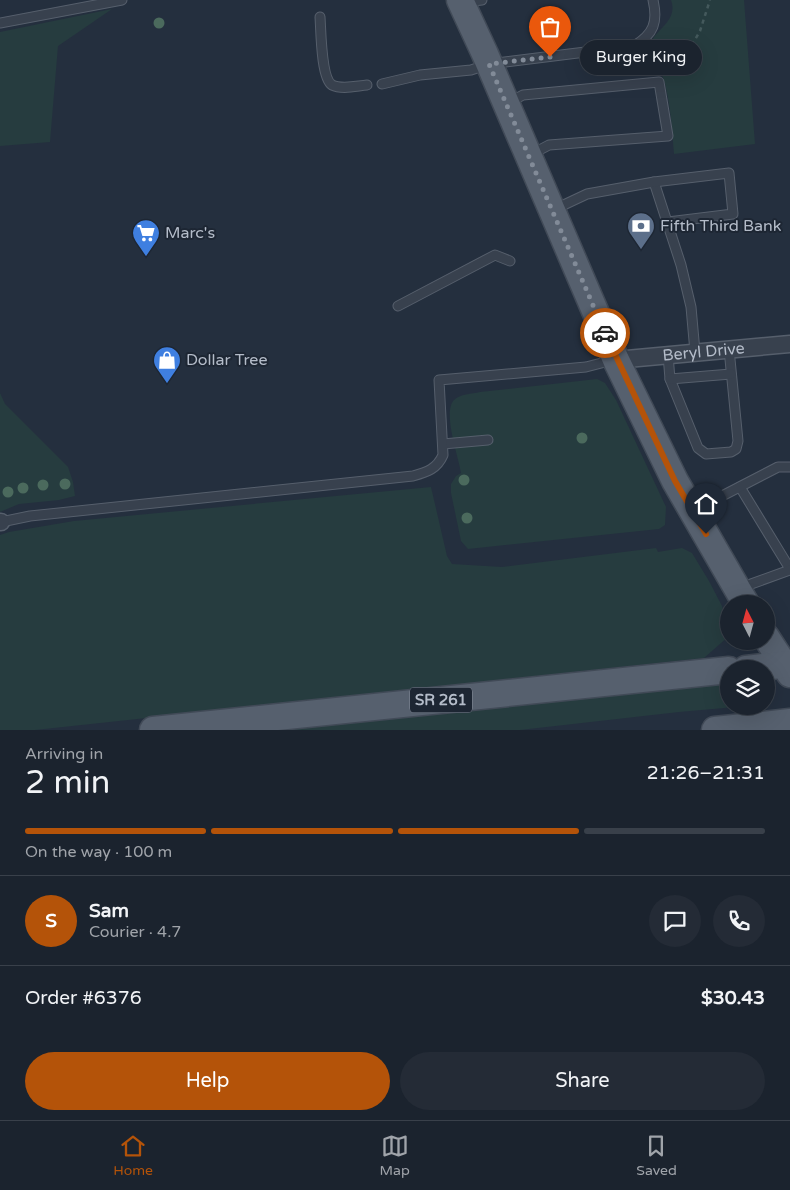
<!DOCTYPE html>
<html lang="en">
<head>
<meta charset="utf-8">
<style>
  :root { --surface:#1b232e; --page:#242b36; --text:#f1f3f6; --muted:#a0a4aa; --line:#39404a; --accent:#b45309 }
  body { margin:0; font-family:"Varela Round",sans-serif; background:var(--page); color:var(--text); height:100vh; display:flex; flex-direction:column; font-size:19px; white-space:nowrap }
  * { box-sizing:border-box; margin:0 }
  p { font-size:16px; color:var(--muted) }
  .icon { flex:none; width:28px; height:28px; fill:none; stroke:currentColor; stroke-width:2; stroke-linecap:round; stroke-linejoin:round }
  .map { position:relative; height:730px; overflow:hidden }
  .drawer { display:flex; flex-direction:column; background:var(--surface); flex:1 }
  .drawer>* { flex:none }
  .needle { width:32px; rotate:354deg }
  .fabs { position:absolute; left:720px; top:595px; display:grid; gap:10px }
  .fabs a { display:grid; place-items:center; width:55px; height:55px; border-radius:50%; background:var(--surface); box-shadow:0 5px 20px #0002,0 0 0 1px var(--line); font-size:25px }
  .pin { position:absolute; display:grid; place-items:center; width:42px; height:42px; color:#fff; margin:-51px -21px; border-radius:50% 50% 50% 0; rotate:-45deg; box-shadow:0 0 5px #0007 }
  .pin .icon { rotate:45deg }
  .courier { position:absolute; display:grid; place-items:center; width:50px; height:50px; margin:-25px; border:4px solid #b45309; border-radius:50%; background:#fff; color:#222; box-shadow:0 1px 6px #0007 }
  .bubble { position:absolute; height:35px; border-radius:18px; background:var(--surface); box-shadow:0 5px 20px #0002,0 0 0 1px var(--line); font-size:16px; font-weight:600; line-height:35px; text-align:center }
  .head em { font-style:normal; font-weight:600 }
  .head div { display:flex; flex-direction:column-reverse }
  .head { display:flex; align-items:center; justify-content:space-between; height:85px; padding:0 25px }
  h1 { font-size:32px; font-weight:600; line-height:38px }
  .bar { display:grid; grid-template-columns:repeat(4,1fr); gap:8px 5px; align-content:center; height:60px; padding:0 25px }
  .bar i { height:6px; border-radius:4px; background:var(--line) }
  .bar .active { background:var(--accent) }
  .bar p { grid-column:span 4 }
  .line { display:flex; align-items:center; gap:12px; padding:0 25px; border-top:1px solid var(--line) }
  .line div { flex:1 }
  .round { display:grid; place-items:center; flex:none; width:52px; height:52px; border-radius:26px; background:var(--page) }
  .action { display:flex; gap:10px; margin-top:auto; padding:10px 25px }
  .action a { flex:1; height:58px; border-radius:30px; background:var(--accent); color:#fff; font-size:20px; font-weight:600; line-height:58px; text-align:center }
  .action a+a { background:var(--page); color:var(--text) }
  .tabs { display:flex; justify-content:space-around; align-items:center; height:70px; border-top:1px solid var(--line); background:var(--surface); font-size:14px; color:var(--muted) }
  .tabs a { display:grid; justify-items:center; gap:2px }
  .tabs .active { color:var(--accent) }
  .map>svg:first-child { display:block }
  .green { fill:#263c3f }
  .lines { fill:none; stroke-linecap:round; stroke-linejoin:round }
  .service-casing { stroke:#565f6c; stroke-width:11 }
  .minor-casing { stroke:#565f6c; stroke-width:19 }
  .primary-casing { stroke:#414a57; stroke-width:29 }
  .path { stroke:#44595c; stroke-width:2.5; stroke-dasharray:4 4; stroke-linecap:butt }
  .service { stroke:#38414e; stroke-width:9 }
  .minor { stroke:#38414e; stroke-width:16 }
  .primary { stroke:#56606e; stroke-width:26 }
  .tree { fill:#4b6a5d }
  .done { stroke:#828b98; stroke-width:5; stroke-dasharray:0 9 }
  .route { stroke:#b45309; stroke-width:6 }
  .labels { text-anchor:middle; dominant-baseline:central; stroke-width:4; stroke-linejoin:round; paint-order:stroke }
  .shield { fill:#1d2633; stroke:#878f9c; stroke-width:1 }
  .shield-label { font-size:15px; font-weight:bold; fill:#b4bcc9 }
  .poi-label { font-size:16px; fill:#b4bcc9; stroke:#1d2633; text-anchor:start }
  .street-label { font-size:16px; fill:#b4bcc9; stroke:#1d2633 }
</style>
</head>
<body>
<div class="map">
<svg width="790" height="730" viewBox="0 0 790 730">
  <rect width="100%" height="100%" fill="#242f3e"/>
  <g class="green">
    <path d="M671,0H744L755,144L674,154C672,131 671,107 665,84C664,80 662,74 659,70C656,65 649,60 649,54C646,31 680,25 671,0Z"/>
    <polygon points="112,9 58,46 50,142 0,146 0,32"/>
    <path d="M597,379L605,383L616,400L666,507L665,525L659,529L468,549L461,541L451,493V484L456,476L461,473C459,457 442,413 454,400C460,394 472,394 480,392Z"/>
    <polygon points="0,393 5,404 68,467 73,482 75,496 59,500 19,504 0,512"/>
    <polygon points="431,487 447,556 452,564 502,567 656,548 658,552 682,548 692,553 709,581 722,606 729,636 704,658 35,730 0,730 0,535 9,532 74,521"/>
    <polygon points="729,682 729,706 747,706 679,712 520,730 255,730"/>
  </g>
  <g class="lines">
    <g class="service-casing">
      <g id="service">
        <polyline points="463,2 482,0"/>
        <path d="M320,17C321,30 321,78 332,85C342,90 356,86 367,85"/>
        <polyline points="0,23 122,0"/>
        <path d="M382,84L420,75L471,70L489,64L634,46C654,34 658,22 653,0"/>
        <polyline points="508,103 523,95 659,82 668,136 549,145 530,155"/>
        <polyline points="654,182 681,265 691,307 695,352"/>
        <polyline points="553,210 587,194 654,182 729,173 733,214 668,222"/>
        <polyline points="398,306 495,255 510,261"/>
        <polyline points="668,355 670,379 698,448 706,454 731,452 736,449 738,441 729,349"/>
        <polyline points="670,379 731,374"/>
        <polyline points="443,444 488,440"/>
        <polyline points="740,487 790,569"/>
        <polyline points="695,510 778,467 790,467"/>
        <path d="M1,522L30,516L413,476C427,472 437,469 443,455L439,380L586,367L613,360"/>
        <polyline points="740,588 790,570"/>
      </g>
    </g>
    <g class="minor-casing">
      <g id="minor">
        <path id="s1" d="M616,360L790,344"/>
        <polyline points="0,522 1,522"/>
      </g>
    </g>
    <g class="primary-casing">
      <g id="primary">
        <polyline points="460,0 485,54 616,360 675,481 746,604"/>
        <polyline points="766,637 790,674"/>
        <polyline points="746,669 790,664"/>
        <polyline points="153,730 729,670"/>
        <polyline points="715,730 790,722"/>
      </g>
    </g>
    <polyline class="path" points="662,71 689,50 700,31 710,0"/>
    <use href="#service" class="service"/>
    <use href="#minor" class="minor"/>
    <use href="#primary" class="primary"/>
  </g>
  <g class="tree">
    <circle cx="159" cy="23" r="5.5"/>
    <circle cx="582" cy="438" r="5.5"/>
    <circle cx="464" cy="480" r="5.5"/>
    <circle cx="65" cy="484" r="5.5"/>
    <circle cx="43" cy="485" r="5.5"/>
    <circle cx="23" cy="488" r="5.5"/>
    <circle cx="8" cy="492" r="5.5"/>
    <circle cx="467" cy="518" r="5.5"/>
  </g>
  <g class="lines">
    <polyline class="done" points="550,57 489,64 605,333"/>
    <polyline class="route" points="605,333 675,481 706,534"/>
  </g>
  <defs>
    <g id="bank-pin" transform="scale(1.4375)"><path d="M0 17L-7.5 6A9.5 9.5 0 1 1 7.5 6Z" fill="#5c6f8a" stroke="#1d2633"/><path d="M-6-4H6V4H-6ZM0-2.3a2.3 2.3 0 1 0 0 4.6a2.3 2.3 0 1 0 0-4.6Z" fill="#fff"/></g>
    <g id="supermarket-pin" transform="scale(1.4375)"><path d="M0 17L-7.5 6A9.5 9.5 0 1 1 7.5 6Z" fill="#3f7fe0" stroke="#1d2633"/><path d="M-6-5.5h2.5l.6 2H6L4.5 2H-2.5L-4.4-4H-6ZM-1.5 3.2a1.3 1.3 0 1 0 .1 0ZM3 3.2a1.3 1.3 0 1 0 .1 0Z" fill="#fff"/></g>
    <g id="shop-pin" transform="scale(1.4375)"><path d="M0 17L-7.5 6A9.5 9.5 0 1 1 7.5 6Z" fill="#3f7fe0" stroke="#1d2633"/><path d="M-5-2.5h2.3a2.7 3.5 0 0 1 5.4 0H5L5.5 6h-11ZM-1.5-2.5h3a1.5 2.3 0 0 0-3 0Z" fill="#fff"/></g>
  </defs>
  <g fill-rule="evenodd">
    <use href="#bank-pin" x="641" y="226"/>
    <use href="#supermarket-pin" x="146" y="233"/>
    <use href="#shop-pin" x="167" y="360"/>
  </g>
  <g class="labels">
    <rect class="shield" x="410" y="687.5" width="62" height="25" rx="4"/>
    <g class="shield-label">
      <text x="441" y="700">SR 261</text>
    </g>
    <g class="poi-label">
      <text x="660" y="226">Fifth Third Bank</text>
      <text x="165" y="233">Marc's</text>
      <text x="186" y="360">Dollar Tree</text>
    </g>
    <g class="street-label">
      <text stroke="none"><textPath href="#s1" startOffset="88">Beryl Drive</textPath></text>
    </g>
  </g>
</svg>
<div class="fabs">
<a><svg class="needle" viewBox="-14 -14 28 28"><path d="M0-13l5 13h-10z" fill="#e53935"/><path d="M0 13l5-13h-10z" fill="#a0a4aa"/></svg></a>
<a><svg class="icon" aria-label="layers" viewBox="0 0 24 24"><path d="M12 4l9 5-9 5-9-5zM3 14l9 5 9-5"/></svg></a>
</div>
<div class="pin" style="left:550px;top:57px;background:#ea580c"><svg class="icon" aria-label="bag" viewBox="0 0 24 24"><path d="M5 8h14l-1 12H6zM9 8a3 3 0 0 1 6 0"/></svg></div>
<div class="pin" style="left:706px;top:534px;background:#1f2937"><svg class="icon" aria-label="home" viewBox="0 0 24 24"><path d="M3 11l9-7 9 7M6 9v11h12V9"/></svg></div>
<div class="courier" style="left:605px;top:333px"><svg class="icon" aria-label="car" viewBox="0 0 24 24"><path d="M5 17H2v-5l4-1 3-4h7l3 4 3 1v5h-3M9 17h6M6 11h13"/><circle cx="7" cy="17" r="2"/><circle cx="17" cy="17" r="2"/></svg></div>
<div class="bubble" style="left:580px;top:40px;width:122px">Burger King</div>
</div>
<section class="drawer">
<div class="head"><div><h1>2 min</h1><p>Arriving in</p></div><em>21:26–21:31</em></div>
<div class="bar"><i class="active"></i><i class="active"></i><i class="active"></i><i></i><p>On the way · 100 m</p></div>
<div class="line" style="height:90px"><b class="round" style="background:var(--accent);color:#fff">S</b><div><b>Sam</b><p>Courier · 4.7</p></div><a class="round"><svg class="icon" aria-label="chat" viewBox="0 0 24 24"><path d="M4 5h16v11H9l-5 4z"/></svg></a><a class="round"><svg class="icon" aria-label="phone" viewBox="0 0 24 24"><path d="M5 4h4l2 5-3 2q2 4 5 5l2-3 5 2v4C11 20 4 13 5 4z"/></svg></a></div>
<div class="line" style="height:65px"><div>Order #6376</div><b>$30.43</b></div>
<div class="action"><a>Help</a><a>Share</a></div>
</section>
<nav class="tabs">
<a class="active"><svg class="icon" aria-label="home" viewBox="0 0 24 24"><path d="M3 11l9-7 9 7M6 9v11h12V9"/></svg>Home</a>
<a><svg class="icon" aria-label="map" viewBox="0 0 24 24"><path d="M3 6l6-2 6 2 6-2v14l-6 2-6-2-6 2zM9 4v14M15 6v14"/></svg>Map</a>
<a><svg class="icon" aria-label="saved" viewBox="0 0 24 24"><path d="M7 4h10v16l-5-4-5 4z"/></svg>Saved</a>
</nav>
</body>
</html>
